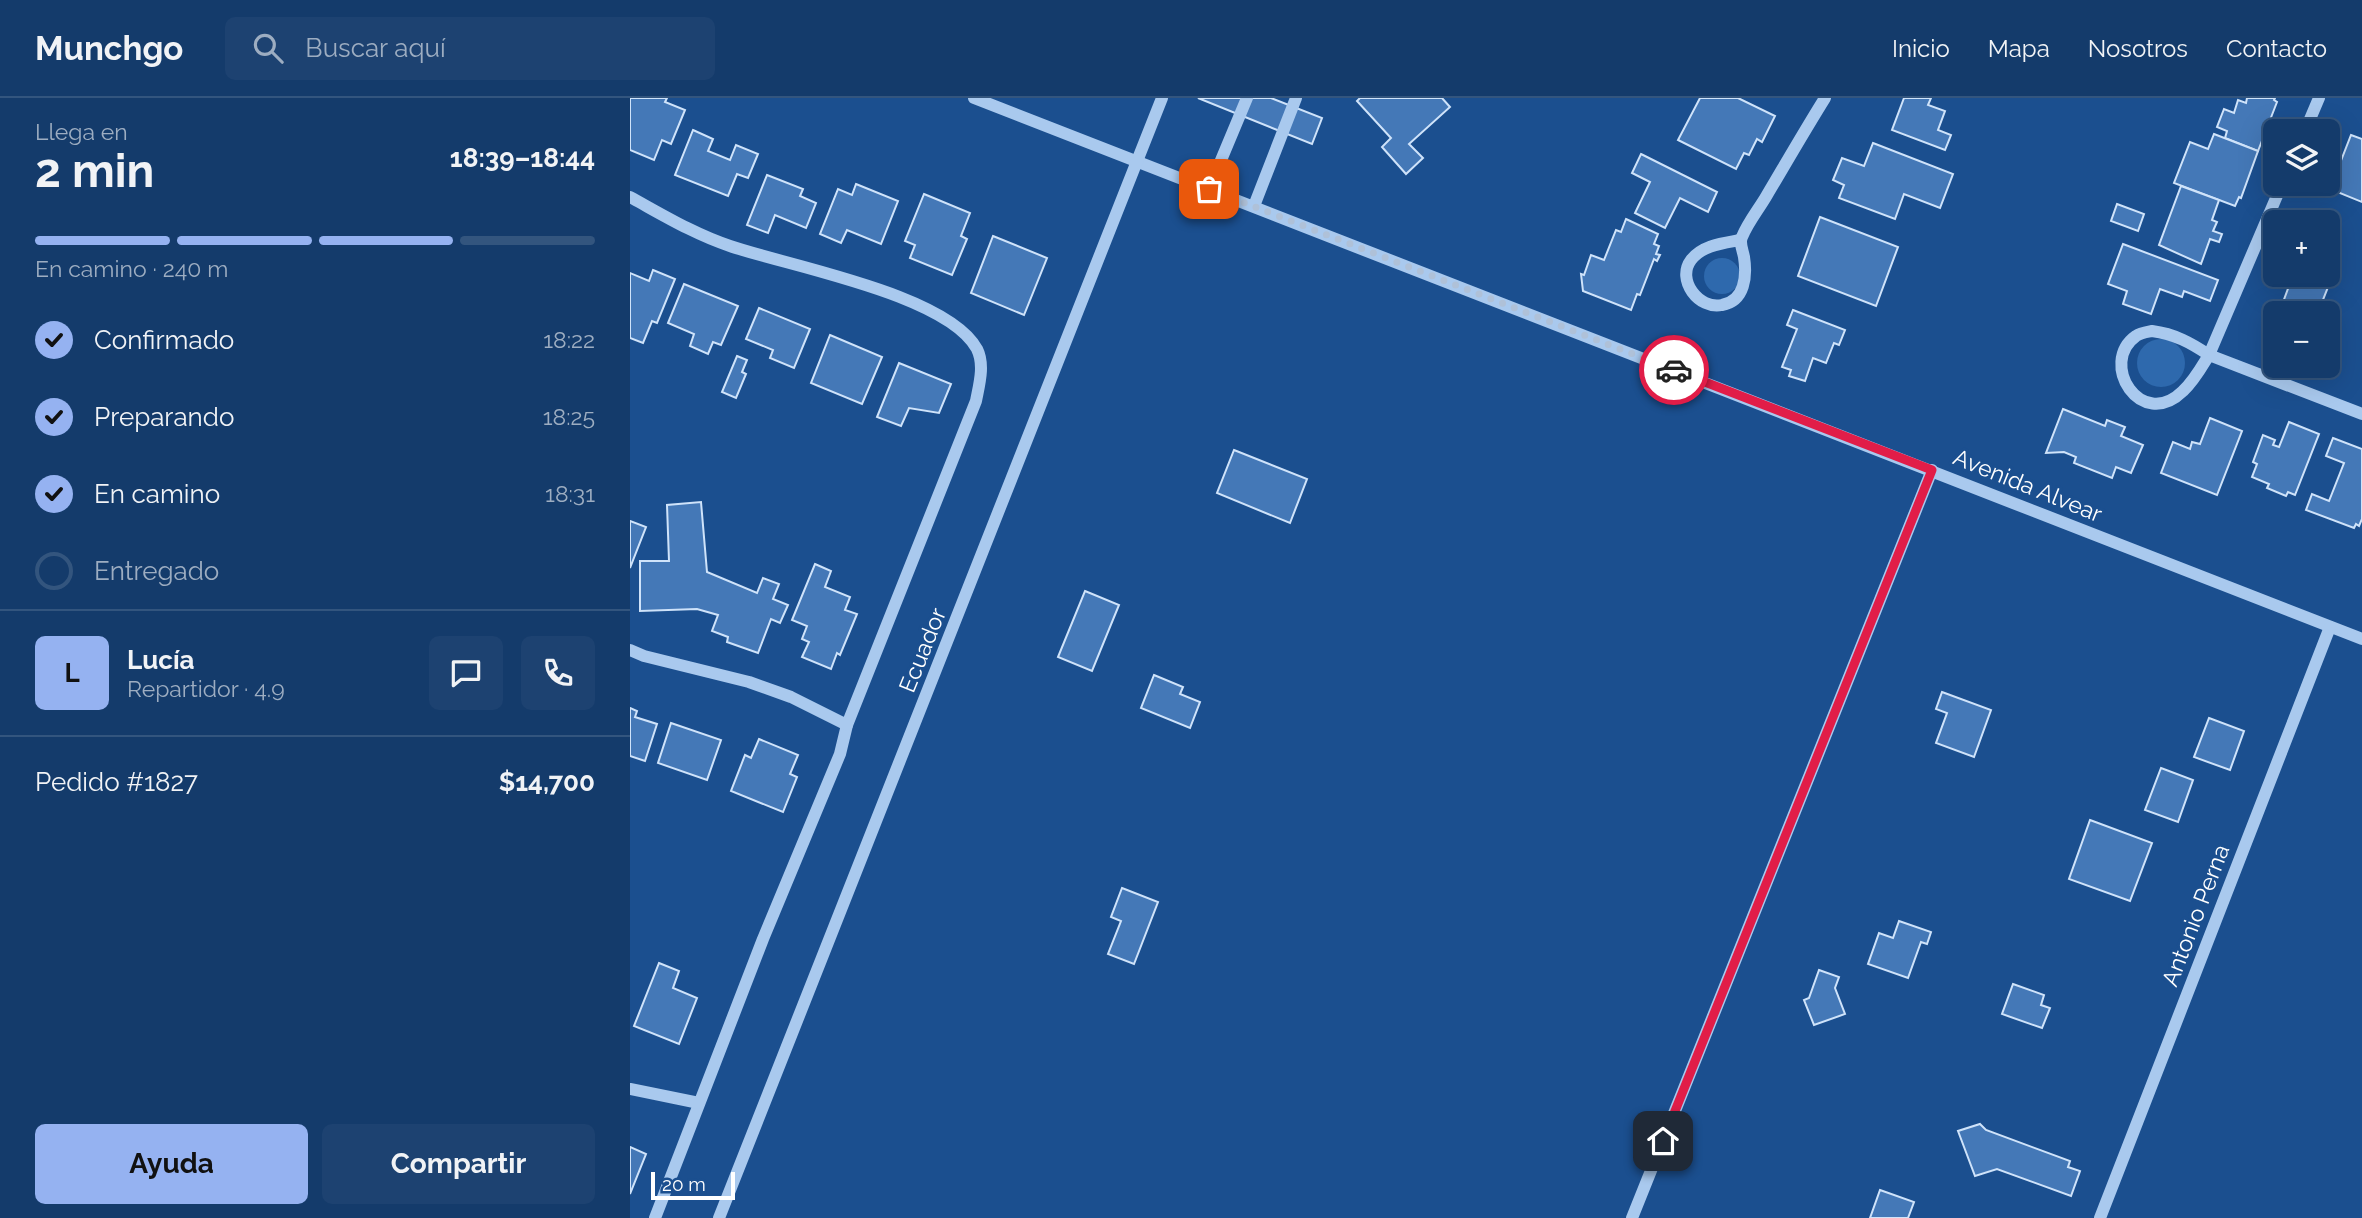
<!DOCTYPE html>
<html lang="es">
<head>
<meta charset="utf-8">
<style>
  :root { --surface:#143b6b; --page:#1d4271; --text:#f1f3f6; --muted:#9dadc1; --line:#33557e; --accent:#95b2f1 }
  body { margin:0; font-family:Raleway,sans-serif; background:var(--page); color:var(--text); height:100vh; display:flex; flex-direction:column; font-size:26px; white-space:nowrap }
  * { box-sizing:border-box; margin:0 }
  p { font-size:23px; color:var(--muted) }
  .icon { flex:none; width:38px; height:38px; fill:none; stroke:currentColor; stroke-width:2; stroke-linecap:round; stroke-linejoin:round }
  .map { position:relative; flex:1; overflow:hidden }
  .details { display:flex; flex-direction:column; background:var(--surface); width:630px }
  .details>* { flex:none }
  .fabs { position:absolute; left:1633px; top:21px; display:grid; gap:14px }
  .fabs a { display:grid; place-items:center; width:77px; height:77px; border-radius:10px; background:var(--surface); box-shadow:0 7px 28px #0002,0 0 0 2px var(--line); font-size:35px }
  .scale { position:absolute; left:21px; bottom:18px; width:84px; box-sizing:border-box; padding-left:7px; border:4px solid #fff; border-top:0; font-size:19px; line-height:24px; white-space:nowrap; color:#fff; -webkit-text-stroke:5px #1b4f8f; paint-order:stroke }
  .pin { position:absolute; display:grid; place-items:center; width:60px; height:60px; color:#fff; margin:-30px; border-radius:14px; box-shadow:0 4px 10px #0006 }
  .courier { position:absolute; display:grid; place-items:center; width:70px; height:70px; margin:-35px; border:5px solid #e11d48; border-radius:50%; background:#fff; color:#222; box-shadow:0 2px 9px #0007 }
  .summary em { font-style:normal; font-weight:700 }
  .summary div { display:flex; flex-direction:column-reverse }
  .summary { display:flex; align-items:center; justify-content:space-between; height:119px; padding:0 35px }
  h1 { font-size:46px; font-weight:700; line-height:52px }
  .bar { display:grid; grid-template-columns:repeat(4,1fr); gap:10px 7px; align-content:center; height:84px; padding:0 35px }
  .bar i { height:9px; border-radius:5px; background:var(--line) }
  .bar .selected { background:var(--accent) }
  .bar p { grid-column:span 4 }
  .line { display:flex; align-items:center; gap:18px; padding:0 35px; border-top:2px solid var(--line) }
  .line div { flex:1 }
  .round { display:grid; place-items:center; flex:none; width:74px; height:74px; border-radius:10px; background:var(--page) }
  ol { padding:0 35px; list-style:none }
  li { display:flex; align-items:center; gap:21px; height:77px }
  li p { margin-inline-start:auto }
  li .icon { padding:7px; border-radius:50%; background:var(--accent); color:#111; stroke-width:4 }
  li:last-child { color:var(--muted) }
  li i { width:38px; height:38px; border:4px solid var(--line); border-radius:50% }
  .cta { display:flex; gap:14px; margin-top:auto; padding:14px 35px }
  .cta a { flex:1; height:80px; border-radius:10px; background:var(--accent); color:#111; font-size:28px; font-weight:700; line-height:80px; text-align:center }
  .cta a+a { background:var(--page); color:var(--text) }
  header { display:flex; align-items:center; gap:42px; box-sizing:border-box; height:98px; padding:0 35px; background:var(--surface); border-bottom:2px solid var(--line) }
  header strong { font-size:33px }
  nav { display:flex; gap:38px; margin-inline-start:auto; font-size:24px }
  .search { width:490px; height:63px; background:var(--page); display:flex; align-items:center; gap:18px; box-sizing:border-box; padding:0 24px; border-radius:10px; color:var(--muted); font-size:26px }
  main { display:flex; flex:1; min-height:0 }
  .map>svg:first-child { display:block }
  .green { fill:#2e69ad }
  .building { fill:#4478b7; stroke:#cfe3fa; stroke-width:2 }
  .lines { fill:none; stroke-linecap:round; stroke-linejoin:round }
  .minor { stroke:#a9c9ee; stroke-width:12 }
  .done { stroke:#afc1d8; stroke-width:7; stroke-dasharray:0 12.6 }
  .route { stroke:#e11d48; stroke-width:9 }
  .labels { text-anchor:middle; dominant-baseline:central; stroke-width:6; stroke-linejoin:round; paint-order:stroke }
  .street-label { font-size:23px; fill:#fff; stroke:#1b4f8f }
</style>
</head>
<body>
<header>
<strong>Munchgo</strong>
<div class="search"><svg class="icon" aria-label="search" viewBox="0 0 24 24"><circle cx="10" cy="10" r="6"/><path d="M15 15l6 6"/></svg>Buscar aquí</div>
<nav><a>Inicio</a><a>Mapa</a><a>Nosotros</a><a>Contacto</a></nav>
</header>
<main>
<section class="details">
<div class="summary"><div><h1>2 min</h1><p>Llega en</p></div><em>18:39–18:44</em></div>
<div class="bar"><i class="selected"></i><i class="selected"></i><i class="selected"></i><i></i><p>En camino · 240 m</p></div>
<ol>
<li><svg class="icon" aria-label="check" viewBox="0 0 24 24"><path d="M5 12l5 5 9-10"/></svg>Confirmado<p>18:22</p></li>
<li><svg class="icon" aria-label="check" viewBox="0 0 24 24"><path d="M5 12l5 5 9-10"/></svg>Preparando<p>18:25</p></li>
<li><svg class="icon" aria-label="check" viewBox="0 0 24 24"><path d="M5 12l5 5 9-10"/></svg>En camino<p>18:31</p></li>
<li><i></i>Entregado</li>
</ol>
<div class="line" style="height:126px"><b class="round" style="background:var(--accent);color:#111">L</b><div><b>Lucía</b><p>Repartidor · 4.9</p></div><a class="round"><svg class="icon" aria-label="chat" viewBox="0 0 24 24"><path d="M4 5h16v11H9l-5 4z"/></svg></a><a class="round"><svg class="icon" aria-label="phone" viewBox="0 0 24 24"><path d="M5 4h4l2 5-3 2q2 4 5 5l2-3 5 2v4C11 20 4 13 5 4z"/></svg></a></div>
<div class="line" style="height:91px"><div>Pedido #1827</div><b>$14,700</b></div>
<div class="cta"><a>Ayuda</a><a>Compartir</a></div>
</section>
<div class="map">
<svg width="1732" height="1120" viewBox="0 0 1732 1120">
  <rect width="100%" height="100%" fill="#1b4f8f"/>
  <g class="green">
    <circle cx="1092" cy="178" r="18"/>
    <circle cx="1531" cy="265" r="24"/>
  </g>
  <g class="building">
    <polygon points="0,0 37,0 35,4 55,12 41,46 32,42 24,62 0,52"/>
    <polygon points="568,0 641,0 692,20 682,46"/>
    <polygon points="730,0 812,0 820,9 779,46 793,60 776,76 752,49 761,40 727,3"/>
    <polygon points="1070,0 1108,0 1145,18 1132,44 1127,41 1119,57 1114,55 1106,71 1048,42"/>
    <polygon points="1274,0 1301,0 1298,7 1315,13 1308,32 1321,37 1315,52 1262,32"/>
    <polygon points="1617,0 1645,0 1644,2 1647,4 1628,53 1595,40 1597,33 1587,29 1594,11 1604,15 1608,2 1616,5"/>
    <polygon points="63,32 83,41 78,53 100,62 106,47 128,56 118,80 107,76 98,98 45,77"/>
    <polygon points="1584,36 1628,53 1611,100 1609,99 1605,108 1544,85 1560,44 1578,51"/>
    <polygon points="1721,37 1732,41 1732,104 1700,91"/>
    <polygon points="1243,45 1323,76 1310,110 1274,96 1265,121 1209,100 1214,87 1203,82 1212,60 1234,68"/>
    <polygon points="1011,56 1087,94 1078,114 1050,100 1035,130 1005,115 1020,84 1002,75"/>
    <polygon points="137,77 173,91 170,98 186,105 176,130 145,117 138,135 117,127"/>
    <polygon points="226,86 268,103 251,146 217,132 211,145 190,136 208,91 222,97"/>
    <polygon points="1551,88 1589,102 1582,122 1587,124 1583,133 1592,136 1589,144 1580,141 1571,166 1529,147"/>
    <polygon points="294,96 340,115 331,138 337,141 322,177 280,160 285,147 275,143"/>
    <polygon points="1487,106 1514,116 1508,133 1481,123"/>
    <polygon points="1190,119 1268,149 1246,208 1168,178"/>
    <polygon points="996,121 1028,136 1024,146 1029,148 1026,156 1030,157 1027,163 1024,161 1010,197 1007,196 1001,212 953,193 951,176 954,177 961,157 974,162 986,132 991,134"/>
    <polygon points="363,138 417,160 394,217 341,195"/>
    <polygon points="1493,146 1588,182 1580,203 1554,193 1552,199 1530,191 1521,216 1493,206 1497,193 1478,186"/>
    <polygon points="23,172 45,181 27,225 22,223 13,245 0,240 0,175 19,183"/>
    <polygon points="1663,177 1698,189 1689,212 1704,217 1702,221 1710,223 1698,257 1698,215 1649,215"/>
    <polygon points="54,186 108,208 91,247 83,244 78,256 60,248 64,236 38,225"/>
    <polygon points="129,210 180,231 164,270 140,260 143,252 116,241"/>
    <polygon points="1163,212 1215,232 1209,247 1204,245 1196,265 1183,260 1175,283 1159,278 1161,272 1152,269 1167,231 1157,227"/>
    <polygon points="1645,226 1645,248 1638,245"/>
    <polygon points="200,237 252,259 232,306 181,285"/>
    <polygon points="107,258 117,262 112,274 116,276 106,300 92,294"/>
    <polygon points="269,265 321,286 309,315 279,310 271,328 247,319"/>
    <polygon points="1433,311 1475,328 1477,322 1495,329 1491,338 1513,347 1501,375 1486,369 1482,380 1444,365 1446,359 1434,354 1416,355"/>
    <polygon points="1580,320 1612,333 1587,397 1531,375 1543,344 1560,351 1562,344 1570,346"/>
    <polygon points="1659,324 1689,336 1665,397 1658,394 1656,398 1637,390 1639,386 1622,379 1627,366 1623,364 1633,337 1645,342 1643,347 1649,349"/>
    <polygon points="1703,340 1732,351 1732,421 1729,428 1726,426 1724,430 1676,412 1682,396 1699,403 1714,365 1696,358"/>
    <polygon points="604,352 677,381 660,425 587,395"/>
    <polygon points="71,404 77,474 127,495 133,480 149,486 143,501 158,507 150,525 141,521 128,555 97,544 98,539 82,533 88,517 67,511 10,513 10,463 39,463 37,407"/>
    <polygon points="0,423 16,429 0,470"/>
    <polygon points="185,466 201,473 195,489 220,499 215,512 227,516 210,557 207,555 201,571 172,559 179,544 172,541 177,528 162,522"/>
    <polygon points="455,493 489,507 462,573 428,559"/>
    <polygon points="524,577 553,589 550,596 570,604 560,630 511,610"/>
    <polygon points="1312,594 1361,612 1344,659 1306,645 1317,615 1306,611"/>
    <polygon points="0,610 7,613 5,619 27,626 15,663 0,658"/>
    <polygon points="1579,620 1614,633 1600,672 1564,659"/>
    <polygon points="41,625 91,642 77,682 28,665"/>
    <polygon points="129,641 168,657 160,676 167,679 153,714 101,693 115,657 121,660"/>
    <polygon points="1531,670 1563,682 1548,724 1515,712"/>
    <polygon points="1460,722 1522,745 1500,803 1439,781"/>
    <polygon points="492,790 528,804 504,866 478,856 491,823 481,819"/>
    <polygon points="1269,823 1301,834 1297,846 1291,844 1278,880 1238,866 1249,835 1263,840"/>
    <polygon points="29,865 49,873 43,890 67,900 49,946 4,928"/>
    <polygon points="1189,872 1209,879 1205,890 1215,916 1184,927 1174,902 1179,900"/>
    <polygon points="1383,886 1414,897 1411,907 1420,910 1412,930 1372,916"/>
    <polygon points="1350,1026 1356,1032 1440,1063 1438,1069 1450,1073 1441,1098 1367,1071 1345,1078 1328,1033"/>
    <polygon points="0,1049 16,1056 0,1096"/>
    <polygon points="1250,1092 1284,1104 1278,1120 1240,1120"/>
  </g>
  <g class="lines">
    <g class="minor">
      <polyline points="344,0 1732,541"/>
      <polyline points="1675,33 1689,0"/>
      <polyline points="1652,86 1579,257 1732,316"/>
      <polyline points="579,91 617,0"/>
      <path d="M0,99C33,117 64,136 100,148C158,168 317,196 347,251C355,267 349,287 346,303L217,627L210,656L133,841L25,1120"/>
      <polyline points="624,108 666,0"/>
      <path d="M1110,142C1094,145 1072,147 1061,162C1046,182 1069,212 1092,207C1115,203 1117,178 1114,159C1113,153 1109,145 1112,139C1118,124 1129,111 1137,97C1156,65 1175,32 1195,0"/>
      <path d="M1522,233C1545,236 1561,245 1579,257C1571,270 1564,283 1553,293C1511,334 1468,265 1506,238C1510,235 1517,234 1522,233Z"/>
      <polyline points="0,552 14,558 119,584 161,599 217,627"/>
      <polyline points="0,991 69,1005"/>
      <polyline points="89,1120 532,0"/>
      <polyline points="1002,1120 1302,372"/>
      <polyline points="1470,1120 1700,529"/>
    </g>
  </g>
  <g class="lines">
    <polyline class="done" points="579,91 1044,272"/>
    <polyline class="route" points="1033,1043 1302,372 1044,272"/>
  </g>
  <g class="labels">
    <g class="street-label">
      <text transform="translate(1398 387) rotate(22)">Avenida Alvear</text>
      <text transform="translate(292 552) rotate(-68)">Ecuador</text>
      <text transform="translate(1565 817) rotate(-69)">Antonio Perna</text>
    </g>
  </g>
</svg>
<div class="fabs">
<a><svg class="icon" aria-label="layers" viewBox="0 0 24 24"><path d="M12 4l9 5-9 5-9-5zM3 14l9 5 9-5"/></svg></a>
<a>+</a>
<a>−</a>
</div>
<div class="scale">20 m</div>
<div class="pin" style="left:579px;top:91px;background:#ea580c"><svg class="icon" aria-label="bag" viewBox="0 0 24 24"><path d="M5 8h14l-1 12H6zM9 8a3 3 0 0 1 6 0"/></svg></div>
<div class="pin" style="left:1033px;top:1043px;background:#1f2937"><svg class="icon" aria-label="home" viewBox="0 0 24 24"><path d="M3 11l9-7 9 7M6 9v11h12V9"/></svg></div>
<div class="courier" style="left:1044px;top:272px"><svg class="icon" aria-label="car" viewBox="0 0 24 24"><path d="M5 17H2v-5l4-1 3-4h7l3 4 3 1v5h-3M9 17h6M6 11h13"/><circle cx="7" cy="17" r="2"/><circle cx="17" cy="17" r="2"/></svg></div>
</div>
</main>
</body>
</html>
